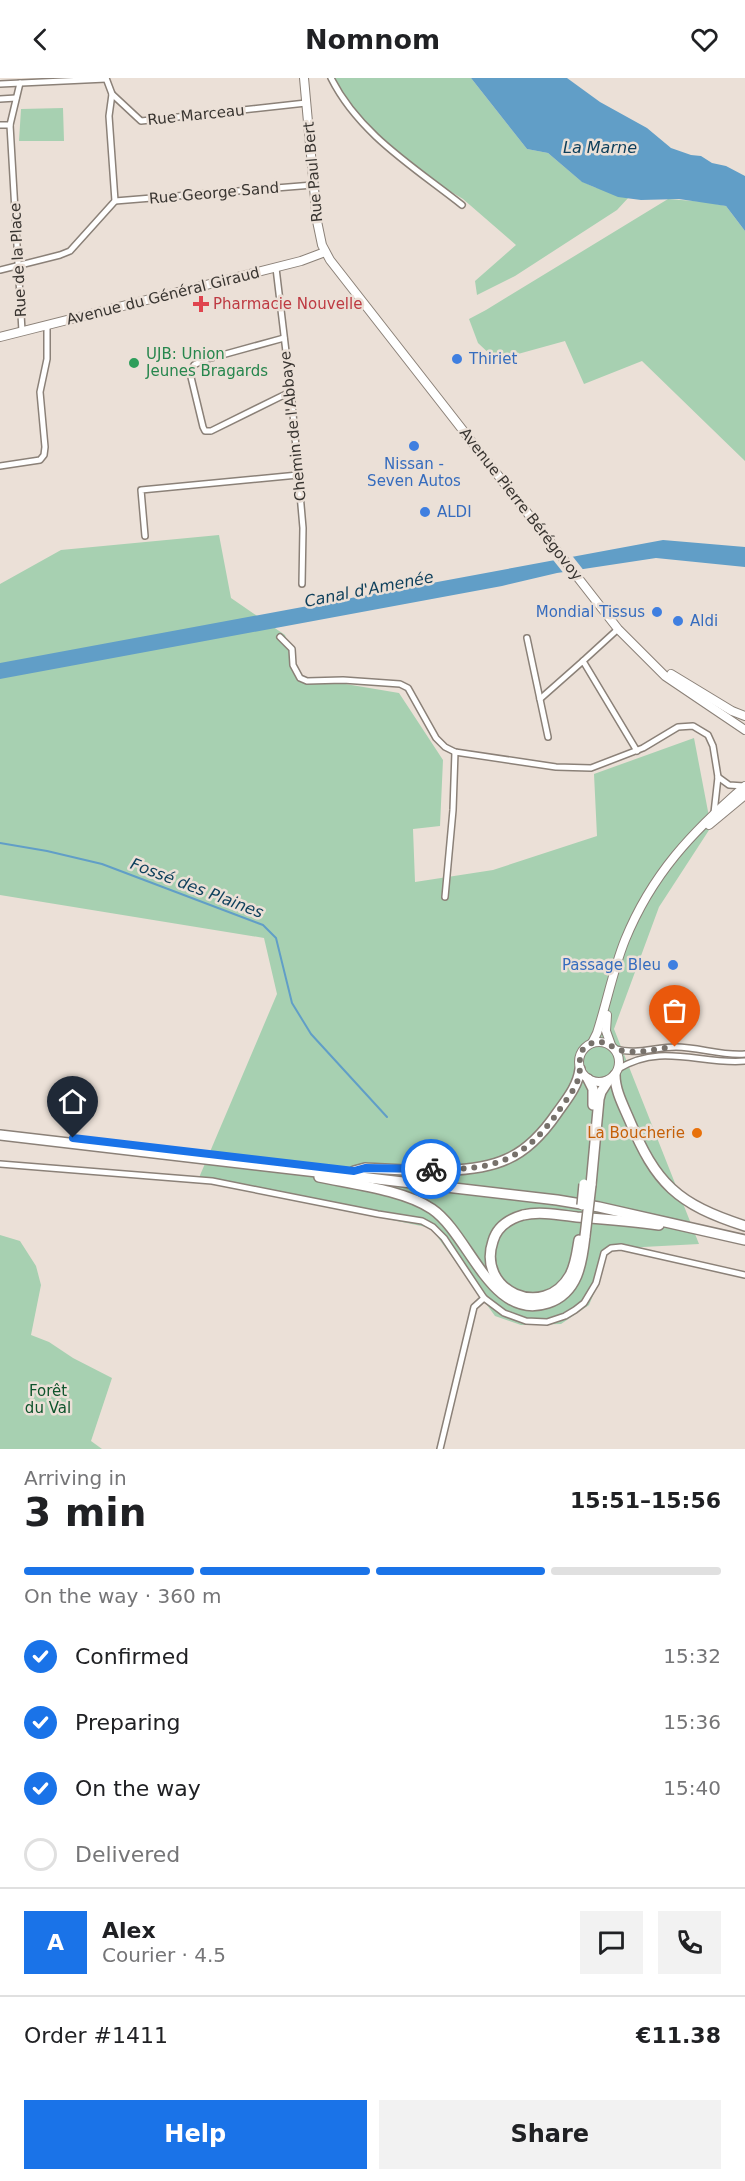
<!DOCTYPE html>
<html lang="en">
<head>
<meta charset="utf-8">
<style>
  :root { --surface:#fff; --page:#f2f2f2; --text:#202124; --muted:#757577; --line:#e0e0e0; --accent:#1a73e8 }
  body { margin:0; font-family:"DejaVu Sans",sans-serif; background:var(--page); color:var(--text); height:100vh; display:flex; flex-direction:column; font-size:22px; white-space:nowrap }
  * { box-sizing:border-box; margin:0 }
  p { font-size:20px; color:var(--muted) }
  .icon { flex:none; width:33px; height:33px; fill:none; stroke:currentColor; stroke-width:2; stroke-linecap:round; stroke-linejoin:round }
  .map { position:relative; height:1371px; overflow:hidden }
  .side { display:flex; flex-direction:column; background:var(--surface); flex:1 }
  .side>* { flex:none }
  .pin { position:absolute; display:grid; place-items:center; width:51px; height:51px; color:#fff; margin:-62px -26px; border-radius:50% 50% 50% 0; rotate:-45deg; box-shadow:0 0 6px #0007 }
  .pin .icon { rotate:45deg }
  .courier { position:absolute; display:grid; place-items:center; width:60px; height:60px; margin:-30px; border:4px solid #1a73e8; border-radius:50%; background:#fff; color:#222; box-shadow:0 2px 8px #0007 }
  .summary em { font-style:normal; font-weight:700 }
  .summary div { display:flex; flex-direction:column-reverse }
  .summary { display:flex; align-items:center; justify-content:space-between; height:102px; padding:0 24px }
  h1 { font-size:39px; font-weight:700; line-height:45px }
  .bar { display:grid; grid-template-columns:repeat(4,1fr); gap:9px 6px; align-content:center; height:72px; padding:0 24px }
  .bar i { height:8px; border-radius:4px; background:var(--line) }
  .bar .active { background:var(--accent) }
  .bar p { grid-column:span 4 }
  .line { display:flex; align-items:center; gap:15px; padding:0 24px; border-top:2px solid var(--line) }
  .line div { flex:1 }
  .round { display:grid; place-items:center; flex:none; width:63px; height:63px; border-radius:0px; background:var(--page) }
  ol { padding:0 24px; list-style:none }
  li { display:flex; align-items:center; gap:18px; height:66px }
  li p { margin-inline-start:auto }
  li .icon { padding:6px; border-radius:50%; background:var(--accent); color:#fff; stroke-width:4 }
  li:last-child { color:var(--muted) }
  li i { width:33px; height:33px; border:3px solid var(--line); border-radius:50% }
  .action { display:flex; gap:12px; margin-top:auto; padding:12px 24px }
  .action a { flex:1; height:69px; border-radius:0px; background:var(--accent); color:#fff; font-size:24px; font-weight:700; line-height:69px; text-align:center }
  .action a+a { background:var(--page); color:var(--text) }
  header { display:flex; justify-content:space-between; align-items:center; height:78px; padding:0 24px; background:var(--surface); font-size:27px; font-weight:700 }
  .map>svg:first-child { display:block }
  .green { fill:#a7d0b1 }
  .water { fill:#619ec7 }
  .pier { fill:#ebe0d7 }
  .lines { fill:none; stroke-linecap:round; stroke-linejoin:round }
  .stream { stroke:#619ec7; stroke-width:2 }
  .minor-casing { stroke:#8b8178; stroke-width:8 }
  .secondary-casing { stroke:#8b8178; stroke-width:10 }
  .trunk-casing { stroke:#8b8178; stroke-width:12 }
  .minor { stroke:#fff; stroke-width:5 }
  .secondary { stroke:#fff; stroke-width:8 }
  .trunk { stroke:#fff; stroke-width:9 }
  .trunk-bridge-casing { stroke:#8b8178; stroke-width:12; stroke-linecap:butt }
  .trunk-bridge { stroke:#fff; stroke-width:9 }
  .done { stroke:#77716b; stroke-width:6; stroke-dasharray:0 10.8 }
  .route { stroke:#1a73e8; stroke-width:8 }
  .health-dot { fill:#e0444e; stroke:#ebe0d7; stroke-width:2 }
  .shop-dot { fill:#3f7fe0; stroke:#ebe0d7; stroke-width:2 }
  .leisure-dot { fill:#2e9e5b; stroke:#ebe0d7; stroke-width:2 }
  .food-dot { fill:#e8710a; stroke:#ebe0d7; stroke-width:2 }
  .labels { text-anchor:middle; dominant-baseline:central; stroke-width:5; stroke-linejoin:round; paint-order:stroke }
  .street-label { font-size:15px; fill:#393531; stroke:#ebe0d7 }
  .health-label { font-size:15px; fill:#be3a42; stroke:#ebe0d7; text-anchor:start }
  .leisure-label { font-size:15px; fill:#27864d; stroke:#ebe0d7; text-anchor:start }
  .shop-label { font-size:15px; fill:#366cbe; stroke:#ebe0d7; text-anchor:start }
  .food-label { font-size:15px; fill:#c56008; stroke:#ebe0d7; text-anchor:end }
  .park-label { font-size:15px; fill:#0f542c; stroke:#ebe0d7 }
  .water-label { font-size:16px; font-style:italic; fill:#0d3f5b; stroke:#ebe0d7 }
</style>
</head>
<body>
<header><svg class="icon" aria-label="back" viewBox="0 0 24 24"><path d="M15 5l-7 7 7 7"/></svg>Nomnom<svg class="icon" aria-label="heart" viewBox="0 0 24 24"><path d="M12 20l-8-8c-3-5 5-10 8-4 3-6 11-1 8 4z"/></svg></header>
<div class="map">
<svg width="745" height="1371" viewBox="0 0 745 1371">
  <rect width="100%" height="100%" fill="#ebe0d7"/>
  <g class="green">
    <polygon points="334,0 471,0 527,71 548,75 581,103 594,109 629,119 617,132 515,198 477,217 475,203 516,167 463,121 448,112 381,62 371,52 342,16"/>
    <polygon points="63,30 64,63 19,63 21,31"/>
    <polygon points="668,121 706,124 726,128 745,153 745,383 642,283 584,306 565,263 496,282 478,265 469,241 486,232"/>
    <polygon points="219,457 231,520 285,557 298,598 399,615 443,682 440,748 413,751 415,804 493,792 597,758 594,696 694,660 711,749 659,829 614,951 699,1166 606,1171 597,1208 589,1227 561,1246 521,1247 495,1238 431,1150 198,1102 277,916 264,860 0,817 0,506 61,472"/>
    <polygon points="0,1157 20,1163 36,1188 41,1207 31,1257 49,1264 73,1280 112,1300 91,1363 102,1371 0,1371"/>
  </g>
  <g class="water">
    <polygon points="471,0 567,0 600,24 647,50 671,70 691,77 701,78 712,85 726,88 745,98 745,153 726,128 679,121 641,122 618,119 582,104 548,75 527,71"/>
    <polygon points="663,462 745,469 745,489 656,480 557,495 502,508 0,601 0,585"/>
  </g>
  <polygon class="pier" points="570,475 585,494 565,497 550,478"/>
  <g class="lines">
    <polyline class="stream" points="0,765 47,773 102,786 263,847 276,860 292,925 311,956 387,1039"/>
    <g class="minor-casing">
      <g id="minor">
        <polyline points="106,0 112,16 141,43 306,25"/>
        <path d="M331,0C359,56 414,89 462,127"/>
        <polyline points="20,5 10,47 22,253"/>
        <polyline points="0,6 106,1"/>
        <polyline points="0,21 16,20"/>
        <polyline points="0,47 10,47"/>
        <polyline points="115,123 313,107"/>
        <polyline points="276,190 292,324 303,450 302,506"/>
        <polyline points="0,192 60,177 70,173 115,123 109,38 112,16"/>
        <polyline points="284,260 204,282 194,287 190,295 203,349 205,353 211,353 290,314"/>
        <polyline points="0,388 40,382 44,377 45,369 40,314 47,281 47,247"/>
        <polyline points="145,458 141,412 298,397"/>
        <polyline points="280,559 292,571 293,587 300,600 307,603 343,602 400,606 408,610 436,660 445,669 455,674 556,689 591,690 643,670 678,649 693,648 708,657 713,668 718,699 714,735"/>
        <polyline points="527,560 548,659"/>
        <polyline points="583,583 618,551"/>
        <polyline points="540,621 583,583 637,673"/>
        <polyline points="718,699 729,707 744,708"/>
        <polyline points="445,819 453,732 455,674"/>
        <path d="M616,971C636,977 655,969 676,969C699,969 721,978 745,976"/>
        <path d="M618,991C662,964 700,987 745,983"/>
        <polyline points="0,1086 212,1103 378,1136 422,1143 433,1149 444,1160 484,1220 504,1235 526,1243 547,1244 565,1238 575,1232 584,1225 596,1205 604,1175 611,1170 621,1169 745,1197"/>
        <polyline points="440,1371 474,1229 484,1220"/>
      </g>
    </g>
    <g class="secondary-casing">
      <g id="secondary">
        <polyline points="304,0 317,143 322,167 330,182 618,551 665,598 745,652"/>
        <polyline points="0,259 301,183 325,174"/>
        <polyline points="671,596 732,633 745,638"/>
        <polyline points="709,747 745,717"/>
        <polyline points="607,937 606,953 611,967"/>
        <circle cx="599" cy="984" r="20"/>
        <path d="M592,965L597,955C607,924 613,892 625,862C652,796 692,754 745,708"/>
      </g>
    </g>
    <g class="trunk-casing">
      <g id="trunk">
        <path d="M615,997C615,1012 623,1027 629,1041C656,1106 677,1126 745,1148"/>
        <polyline points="588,1001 593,1011 593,1027"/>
        <polyline points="0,1057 557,1122 599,1129 745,1162"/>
        <path d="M354,1093L365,1090C406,1092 471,1098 507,1081C528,1072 544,1054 557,1035C567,1021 578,1008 580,991"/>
        <path d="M319,1099C352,1106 404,1112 432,1131C470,1157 491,1244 548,1225C578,1215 582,1185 585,1158"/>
        <polyline points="591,1107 599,1021 601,1014 608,1003"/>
        <path d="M579,1162C577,1173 576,1186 570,1197C544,1243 476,1213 493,1163C497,1149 509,1141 523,1137C540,1133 560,1137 577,1139C605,1141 632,1143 659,1147"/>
      </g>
    </g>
    <use href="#minor" class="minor"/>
    <use href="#secondary" class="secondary"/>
    <use href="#trunk" class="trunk"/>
    <g class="trunk-bridge-casing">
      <g id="trunk-bridge">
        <polyline points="582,1127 584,1106"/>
        <polyline points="585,1158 591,1107"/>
      </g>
    </g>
    <use href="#trunk-bridge" class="trunk-bridge"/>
  </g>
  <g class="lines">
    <path class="done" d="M431,1091C491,1092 521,1086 558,1034C565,1023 576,1011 579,998C582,986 575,973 590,966C604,959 611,971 624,973C641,976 658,970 675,969"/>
    <polyline class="route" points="73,1060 354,1093 365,1090 431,1091"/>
  </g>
  <path class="health-dot" d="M198 217h6v6h6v6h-6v6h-6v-6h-6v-6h6z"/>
  <g class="shop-dot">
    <circle cx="457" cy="281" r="6"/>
    <circle cx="414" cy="368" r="6"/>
    <circle cx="425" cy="434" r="6"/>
    <circle cx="657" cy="534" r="6"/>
    <circle cx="678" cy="543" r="6"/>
    <circle cx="673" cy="887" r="6"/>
  </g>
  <circle class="leisure-dot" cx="134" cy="285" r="6"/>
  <circle class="food-dot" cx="697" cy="1055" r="6"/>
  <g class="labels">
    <g class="street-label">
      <text transform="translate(196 37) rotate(-6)">Rue Marceau</text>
      <text transform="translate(313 94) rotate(-95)">Rue Paul Bert</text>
      <text transform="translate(214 115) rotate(-5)">Rue George Sand</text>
      <text transform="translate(18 182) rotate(-93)">Rue de la Place</text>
      <text transform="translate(163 218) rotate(-14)">Avenue du Général Giraud</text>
      <text transform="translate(293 348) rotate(-96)">Chemin de l'Abbaye</text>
      <text transform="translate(521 426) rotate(52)">Avenue Pierre Bérégovoy</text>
    </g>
    <g class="health-label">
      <text x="213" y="226">Pharmacie Nouvelle</text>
    </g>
    <g class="leisure-label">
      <text x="146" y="276">UJB: Union<tspan x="146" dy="17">Jeunes Bragards</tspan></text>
    </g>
    <g class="shop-label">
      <text x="469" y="281">Thiriet</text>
      <text x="414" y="386" text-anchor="middle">Nissan -<tspan x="414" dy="17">Seven Autos</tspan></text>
      <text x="437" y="434">ALDI</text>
      <text x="645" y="534" text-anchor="end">Mondial Tissus</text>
      <text x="690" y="543">Aldi</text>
      <text x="661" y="887" text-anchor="end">Passage Bleu</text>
    </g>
    <g class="food-label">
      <text x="685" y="1055">La Boucherie</text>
    </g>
    <g class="park-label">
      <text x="48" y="1313">Forêt<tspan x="48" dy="17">du Val</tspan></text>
    </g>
    <g class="water-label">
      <text x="600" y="69">La Marne</text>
      <text transform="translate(369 511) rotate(-11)">Canal d'Amenée</text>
      <text transform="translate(197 810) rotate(21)">Fossé des Plaines</text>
    </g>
  </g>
</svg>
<div class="pin" style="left:675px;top:969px;background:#ea580c"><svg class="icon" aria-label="bag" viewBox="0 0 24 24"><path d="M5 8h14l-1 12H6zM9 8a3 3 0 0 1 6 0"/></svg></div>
<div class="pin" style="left:73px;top:1060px;background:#1f2937"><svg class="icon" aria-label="home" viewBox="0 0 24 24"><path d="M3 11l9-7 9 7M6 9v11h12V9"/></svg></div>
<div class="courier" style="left:431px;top:1091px"><svg class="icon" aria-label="bike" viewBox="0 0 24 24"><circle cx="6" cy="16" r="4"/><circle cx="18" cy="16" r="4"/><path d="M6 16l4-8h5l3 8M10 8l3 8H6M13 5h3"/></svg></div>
</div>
<section class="side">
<div class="summary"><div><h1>3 min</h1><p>Arriving in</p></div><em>15:51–15:56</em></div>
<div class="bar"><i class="active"></i><i class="active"></i><i class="active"></i><i></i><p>On the way · 360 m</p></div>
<ol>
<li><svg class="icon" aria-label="check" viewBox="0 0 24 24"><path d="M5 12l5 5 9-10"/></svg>Confirmed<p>15:32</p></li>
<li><svg class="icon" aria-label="check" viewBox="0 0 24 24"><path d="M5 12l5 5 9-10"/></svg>Preparing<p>15:36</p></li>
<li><svg class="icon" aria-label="check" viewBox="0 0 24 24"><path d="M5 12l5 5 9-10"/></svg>On the way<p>15:40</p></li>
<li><i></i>Delivered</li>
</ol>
<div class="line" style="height:108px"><b class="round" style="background:var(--accent);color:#fff">A</b><div><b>Alex</b><p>Courier · 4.5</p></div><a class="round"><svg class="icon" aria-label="chat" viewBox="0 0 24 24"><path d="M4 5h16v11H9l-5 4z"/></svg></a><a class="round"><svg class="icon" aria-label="phone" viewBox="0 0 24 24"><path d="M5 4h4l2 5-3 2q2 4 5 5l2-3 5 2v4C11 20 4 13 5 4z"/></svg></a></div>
<div class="line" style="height:78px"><div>Order #1411</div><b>€11.38</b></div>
<div class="action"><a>Help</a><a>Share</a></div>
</section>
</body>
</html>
